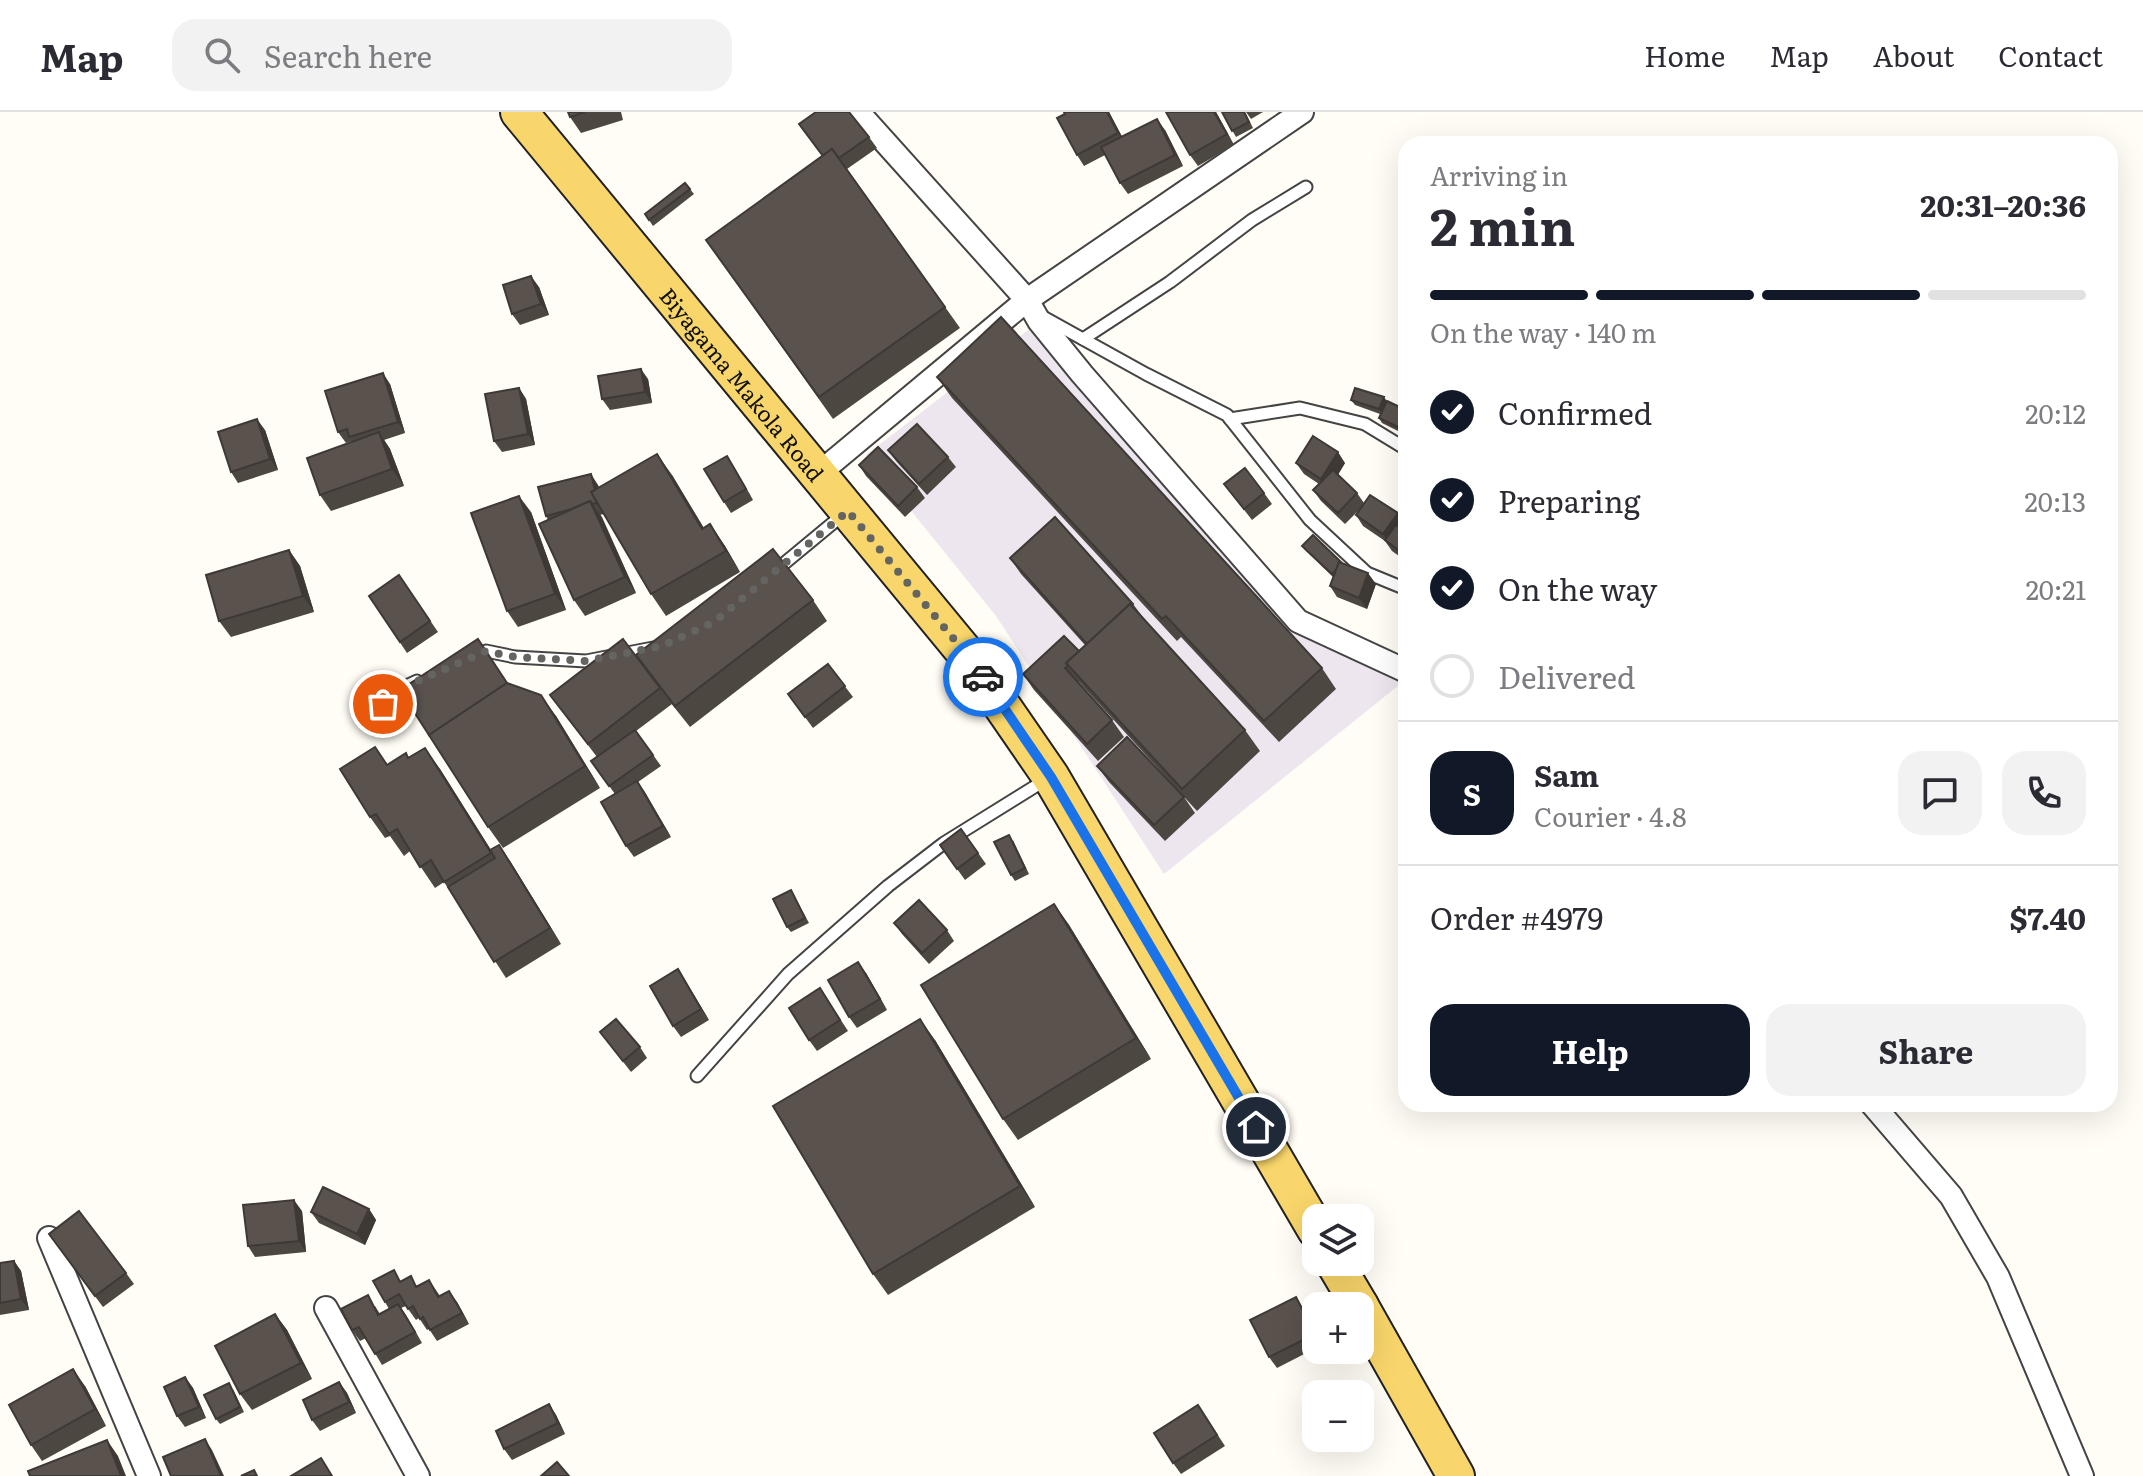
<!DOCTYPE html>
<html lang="en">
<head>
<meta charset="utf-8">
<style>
  :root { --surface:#fff; --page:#f2f2f3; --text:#2b2b33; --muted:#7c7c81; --line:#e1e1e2; --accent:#111827 }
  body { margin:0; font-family:Literata,serif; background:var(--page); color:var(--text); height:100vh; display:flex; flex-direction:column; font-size:30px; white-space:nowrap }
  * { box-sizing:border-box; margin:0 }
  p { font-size:26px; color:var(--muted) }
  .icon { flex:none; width:44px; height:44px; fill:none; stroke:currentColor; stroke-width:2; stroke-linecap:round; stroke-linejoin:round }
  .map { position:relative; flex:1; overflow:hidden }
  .side { position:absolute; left:1398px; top:24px; width:720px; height:976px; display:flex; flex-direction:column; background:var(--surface); border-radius:24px; box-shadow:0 8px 32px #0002 }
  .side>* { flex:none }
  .fabs { position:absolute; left:1302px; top:1092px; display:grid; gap:16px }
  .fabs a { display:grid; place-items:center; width:72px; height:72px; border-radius:16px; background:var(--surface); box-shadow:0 8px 32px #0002; font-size:40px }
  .pin { position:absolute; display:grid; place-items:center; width:68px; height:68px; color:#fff; margin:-34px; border:4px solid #fff; border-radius:50%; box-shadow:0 2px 8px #0007 }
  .courier { position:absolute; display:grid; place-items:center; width:80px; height:80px; margin:-40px; border:6px solid #1a73e8; border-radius:50%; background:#fff; color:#222; box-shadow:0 2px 10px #0007 }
  .overview em { font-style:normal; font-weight:700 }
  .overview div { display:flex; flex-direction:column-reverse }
  .overview { display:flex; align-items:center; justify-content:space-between; height:136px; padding:0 32px }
  h1 { font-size:52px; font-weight:700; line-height:60px }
  .bar { display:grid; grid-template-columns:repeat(4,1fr); gap:12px 8px; align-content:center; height:96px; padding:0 32px }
  .bar i { height:10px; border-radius:6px; background:var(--line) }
  .bar .selected { background:var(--accent) }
  .bar p { grid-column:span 4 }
  .line { display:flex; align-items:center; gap:20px; padding:0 32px; border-top:2px solid var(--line) }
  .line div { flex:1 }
  .round { display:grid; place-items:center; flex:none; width:84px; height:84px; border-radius:24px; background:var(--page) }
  ol { padding:0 32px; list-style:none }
  li { display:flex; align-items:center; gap:24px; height:88px }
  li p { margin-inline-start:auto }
  li .icon { padding:8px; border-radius:50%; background:var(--accent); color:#fff; stroke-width:4 }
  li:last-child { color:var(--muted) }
  li i { width:44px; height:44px; border:4px solid var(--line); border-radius:50% }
  .action { display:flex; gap:16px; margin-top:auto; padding:16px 32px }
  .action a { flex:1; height:92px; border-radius:24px; background:var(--accent); color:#fff; font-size:32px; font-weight:700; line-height:92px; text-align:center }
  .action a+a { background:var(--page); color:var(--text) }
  header { display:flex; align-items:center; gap:48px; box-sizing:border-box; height:112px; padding:0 40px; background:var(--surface); border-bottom:2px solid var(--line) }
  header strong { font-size:38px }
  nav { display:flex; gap:44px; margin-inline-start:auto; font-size:28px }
  .search { width:560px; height:72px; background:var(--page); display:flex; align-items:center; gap:20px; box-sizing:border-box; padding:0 28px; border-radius:24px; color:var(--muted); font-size:30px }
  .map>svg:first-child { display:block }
  .industrial { fill:#eee6ef }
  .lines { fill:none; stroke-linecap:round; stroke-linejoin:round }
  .service-casing { stroke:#444; stroke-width:15 }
  .minor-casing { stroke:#444; stroke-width:26 }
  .primary-casing { stroke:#222; stroke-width:40 }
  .service { stroke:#fff; stroke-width:11 }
  .minor { stroke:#fff; stroke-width:22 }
  .primary { stroke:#f9d66b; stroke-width:36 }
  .wall { fill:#4d4742 }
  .shaded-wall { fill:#3f3936 }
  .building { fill:#5a524d; stroke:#3f3936; stroke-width:2 }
  .done { stroke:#646461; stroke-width:8; stroke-dasharray:0 14.4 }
  .route { stroke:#1a73e8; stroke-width:10 }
  .labels { text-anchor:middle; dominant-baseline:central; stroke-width:8; stroke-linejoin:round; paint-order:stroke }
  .street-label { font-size:22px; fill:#111; stroke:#fff }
</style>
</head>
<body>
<header>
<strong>Map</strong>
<div class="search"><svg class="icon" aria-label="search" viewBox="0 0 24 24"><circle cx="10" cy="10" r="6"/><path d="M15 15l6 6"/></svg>Search here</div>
<nav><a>Home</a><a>Map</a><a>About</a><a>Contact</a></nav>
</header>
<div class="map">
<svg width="2143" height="1364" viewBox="0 0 2143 1364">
  <rect width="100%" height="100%" fill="#fffdf5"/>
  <polygon class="industrial" points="1037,211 1315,529 1404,569 1164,762 996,504 866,343"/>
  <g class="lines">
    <g class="service-casing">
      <g id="service">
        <polyline points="1045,206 1146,262 1227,303 1310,408 1367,461 1406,477"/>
        <polyline points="1083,227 1170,170 1252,108 1306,75"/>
        <polyline points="1230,307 1300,296 1365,312 1406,337"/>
        <polyline points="775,459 845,401"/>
        <polyline points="473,545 486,539 515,545 586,549 653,536"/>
        <polyline points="364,608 402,576 417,569"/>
        <polyline points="697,964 788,862 888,774 944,731 1047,667"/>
      </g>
    </g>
    <g class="minor-casing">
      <g id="minor">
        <polyline points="858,0 1027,188 1039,209 1082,262 1298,509 1406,559"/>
        <polyline points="817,363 1027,188 1302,0"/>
        <polyline points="1872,992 1951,1084 1998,1165 2082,1364"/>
        <polyline points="49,1126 149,1364"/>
        <polyline points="326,1196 418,1364"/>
      </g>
    </g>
    <g class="primary-casing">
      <g id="primary">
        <path id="s1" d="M519,0L967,543L1051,665L1316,1118"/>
        <polyline points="1334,1150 1360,1194"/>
        <polyline points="1360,1194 1456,1364"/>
      </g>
    </g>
    <use href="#service" class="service"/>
    <use href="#minor" class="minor"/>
    <use href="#primary" class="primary"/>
  </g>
  <g class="wall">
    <polygon points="568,0 621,0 623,8 581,21 570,5"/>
    <polygon points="1109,0 1122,25 1165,18 1183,54 1128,82 1120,71 1105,43 1084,54 1077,43"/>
    <polygon points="1166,0 1216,0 1234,33 1198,54 1190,43"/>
    <polygon points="1222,0 1245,0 1253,16 1236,25"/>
    <polygon points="1246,0 1263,0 1251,7"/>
    <polygon points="869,25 877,36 847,57 960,216 833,307 706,128"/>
    <polygon points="685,71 694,82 653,114 645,102"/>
    <polygon points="539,175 549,203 520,213 512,202"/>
    <polygon points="937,265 1322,556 1336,577 1279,630 1181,525 1177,529 952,286"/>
    <polygon points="648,267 652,291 610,298 602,287"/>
    <polygon points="390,272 405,321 384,328 390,337 404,374 331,399 320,383 352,330 352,329 346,331 338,320"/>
    <polygon points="519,276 526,287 535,333 502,340 494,329"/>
    <polygon points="1351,288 1387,289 1406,298 1406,327 1402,321 1382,311 1379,306 1380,302 1355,293"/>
    <polygon points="265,318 278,358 238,371 231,360"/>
    <polygon points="888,338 948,345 956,355 927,383 896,349"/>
    <polygon points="1296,351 1345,351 1338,363 1357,381 1364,391 1405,412 1402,417 1406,420 1406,449 1392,439 1385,429 1363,414 1356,403 1359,398 1345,412 1321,389 1313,378 1319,372 1304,362"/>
    <polygon points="859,353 917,375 925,386 905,405 866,364"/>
    <polygon points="734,355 753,388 731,401 724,390"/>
    <polygon points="672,363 704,416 710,412 725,434 740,460 666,504 651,482 604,402 600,403 636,481 585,504 574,488 548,408 546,404 598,373 599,376"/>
    <polygon points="1224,372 1264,381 1272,392 1252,408"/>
    <polygon points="531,400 566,498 518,515 507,499"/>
    <polygon points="1302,434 1343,452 1376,472 1367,497 1337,485 1330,474 1333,465 1306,439"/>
    <polygon points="289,438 300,454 314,500 231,525 219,509"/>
    <polygon points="1010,446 1133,492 1145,508 1245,618 1260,639 1197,699 1079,570 1078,571 1112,608 1124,625 1098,649 1034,578 1023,562 1079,539 1085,533 1021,462"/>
    <polygon points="399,463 438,520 407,541 369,484"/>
    <polygon points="813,488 827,509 690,615 670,590 672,592 636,619 661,654 638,670 671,725 634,745 626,734 615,682 591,649 597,645 550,583 639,549"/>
    <polygon points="828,552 853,585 813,616 788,582"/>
    <polygon points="508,572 556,604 600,676 503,736 488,715"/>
    <polygon points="375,635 387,653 409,645 440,657 491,738 510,749 561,832 506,866 444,770 435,776 410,739 404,744 390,724 385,726 370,705"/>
    <polygon points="1097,654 1184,685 1195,701 1165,729 1109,670"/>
    <polygon points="961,717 986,752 965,768 940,733"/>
    <polygon points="1013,728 1029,762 1015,769 1011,763"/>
    <polygon points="791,778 809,811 791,820 787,815"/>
    <polygon points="1054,792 1069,813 1151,947 1018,1028 1003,1007"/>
    <polygon points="894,811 947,818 954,829 929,852 902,822"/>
    <polygon points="678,857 709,908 681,925 673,914"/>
    <polygon points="866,861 887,898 857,916 849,905"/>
    <polygon points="820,876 848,919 817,939 809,928"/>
    <polygon points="600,920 640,935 647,946 631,960"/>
    <polygon points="935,928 1035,1095 888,1183 873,1162"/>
    <polygon points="369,1097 376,1108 365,1133 319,1111 311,1100"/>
    <polygon points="302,1099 306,1140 255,1145 248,1134"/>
    <polygon points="49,1122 126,1161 134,1172 103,1195"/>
    <polygon points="14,1149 21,1159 29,1198 0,1203 0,1151"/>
    <polygon points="429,1168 440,1184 457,1190 469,1212 437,1229 429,1217 427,1218 419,1206 416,1208 406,1194 401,1196 422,1231 382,1253 366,1226 360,1229 352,1218 375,1194 380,1202 389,1197 385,1190 401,1169 418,1174"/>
    <polygon points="1303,1196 1316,1220 1316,1236 1277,1256 1269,1245"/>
    <polygon points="275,1202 287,1218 312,1267 252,1298 240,1282"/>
    <polygon points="185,1265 193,1276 206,1306 185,1315 177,1304"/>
    <polygon points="339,1270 347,1281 356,1301 320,1319 312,1308"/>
    <polygon points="85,1274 106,1314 42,1349 31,1333"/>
    <polygon points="233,1277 244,1300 220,1312 216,1307"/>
    <polygon points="549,1292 556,1303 565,1322 512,1348 504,1337"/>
    <polygon points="1198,1293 1225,1334 1181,1362 1173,1351"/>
  </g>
  <g class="shaded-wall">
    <polygon points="1107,0 1109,0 1126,32 1118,21"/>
    <polygon points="1214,0 1216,0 1234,33 1227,22"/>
    <polygon points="1157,7 1165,18 1183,54 1175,43"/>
    <polygon points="531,164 539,175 549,203 541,192"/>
    <polygon points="641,257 648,267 652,291 645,280"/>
    <polygon points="383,261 390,272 405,321 398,310"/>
    <polygon points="519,276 526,287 535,333 528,322"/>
    <polygon points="1384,285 1388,291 1383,303 1379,297"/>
    <polygon points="257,307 265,318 278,358 270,347"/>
    <polygon points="379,320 390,337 404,374 392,357"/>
    <polygon points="1338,340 1345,351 1328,378 1321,367"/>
    <polygon points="657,342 672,363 717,439 702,417"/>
    <polygon points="727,344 734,355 753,388 746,377"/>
    <polygon points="591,362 598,373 606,402 598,391"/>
    <polygon points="519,384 531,400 566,498 555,482"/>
    <polygon points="590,389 602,405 636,481 625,465"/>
    <polygon points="1398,401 1405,412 1391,433 1383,422"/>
    <polygon points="710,412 725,434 740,460 726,439"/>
    <polygon points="289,438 300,454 314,500 303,484"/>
    <polygon points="1368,461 1376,472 1367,497 1359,486"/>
    <polygon points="541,583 556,604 600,676 585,654"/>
    <polygon points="425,636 440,657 506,762 491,741"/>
    <polygon points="637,669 645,680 671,725 663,714"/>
    <polygon points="499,733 510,749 561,832 550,816"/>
    <polygon points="1054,792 1069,813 1151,947 1136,926"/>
    <polygon points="858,850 866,861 887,898 880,887"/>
    <polygon points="678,857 685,868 709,908 701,897"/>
    <polygon points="920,907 935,928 1035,1095 1020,1074"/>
    <polygon points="294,1088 302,1099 306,1140 299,1129"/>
    <polygon points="369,1097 376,1108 365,1133 357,1122"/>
    <polygon points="14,1149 21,1159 29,1198 21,1187"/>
    <polygon points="449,1179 457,1190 469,1212 462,1201"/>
    <polygon points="1296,1185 1303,1196 1316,1220 1316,1223"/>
    <polygon points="398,1192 406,1203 422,1231 415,1220"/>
    <polygon points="275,1202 287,1218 312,1267 301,1251"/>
    <polygon points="73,1257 85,1274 106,1314 95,1297"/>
    <polygon points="185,1265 193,1276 206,1306 199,1295"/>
    <polygon points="339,1270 347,1281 356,1301 349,1290"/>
    <polygon points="549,1292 556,1303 565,1322 558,1311"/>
    <polygon points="205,1327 212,1338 224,1364 221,1364"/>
    <polygon points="107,1328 118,1344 126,1364 121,1364"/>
  </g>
  <g class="building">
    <polygon points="568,0 585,0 570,5"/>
    <polygon points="816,0 849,0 869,25 839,46 832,37 823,44 799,12"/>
    <polygon points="1064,0 1107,0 1118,21 1077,43 1057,6 1065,2"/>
    <polygon points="1166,0 1214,0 1227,22 1190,43"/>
    <polygon points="1222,0 1244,0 1249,10 1232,19"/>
    <polygon points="1157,7 1175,43 1120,71 1101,35"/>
    <polygon points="832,37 945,195 819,285 706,128"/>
    <polygon points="685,71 690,77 649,108 645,102"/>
    <polygon points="531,164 541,192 512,202 503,173"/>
    <polygon points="1001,205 1322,556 1264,609 1166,504 1162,507 937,265"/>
    <polygon points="641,257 645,280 602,287 598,264"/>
    <polygon points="383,261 398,310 349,325 347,317 338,320 325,279"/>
    <polygon points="519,276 528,322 494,329 485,282"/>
    <polygon points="1355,276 1384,285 1379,297 1351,288"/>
    <polygon points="1387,289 1406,298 1406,314 1404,318 1379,306"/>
    <polygon points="257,307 270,347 231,360 218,320"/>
    <polygon points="917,312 948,345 919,372 888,338"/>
    <polygon points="1406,314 1406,324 1402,321"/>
    <polygon points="379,320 392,357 320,383 307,346"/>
    <polygon points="1313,324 1338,340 1321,367 1296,351"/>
    <polygon points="878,335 917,375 898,394 859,353"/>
    <polygon points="657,342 702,417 710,412 726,439 651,482 591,380"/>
    <polygon points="727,344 746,377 724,390 704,357"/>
    <polygon points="1245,356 1264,381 1244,397 1224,372"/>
    <polygon points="1333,358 1357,381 1338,401 1313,378"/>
    <polygon points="591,362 595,378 591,380 597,391 593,392 590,389 572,397 546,404 538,375"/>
    <polygon points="1370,383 1398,401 1383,422 1356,403"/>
    <polygon points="519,384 555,482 507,499 471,401"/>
    <polygon points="590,389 625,465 574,488 539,412"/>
    <polygon points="1055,405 1133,492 1131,494 1130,492 1087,532 1010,446"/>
    <polygon points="1396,413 1406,420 1406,444 1385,428"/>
    <polygon points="1313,423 1342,451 1339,450 1336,458 1332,462 1302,434"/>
    <polygon points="773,437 813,488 675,594 636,543"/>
    <polygon points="289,438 303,484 219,509 206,463"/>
    <polygon points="1339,450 1368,461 1359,486 1330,474"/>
    <polygon points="399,463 430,509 400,530 369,484"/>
    <polygon points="1130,492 1245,618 1182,677 1066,551"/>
    <polygon points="1064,524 1079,539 1066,551 1068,554 1065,556 1112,608 1087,632 1023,562"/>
    <polygon points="478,527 507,571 429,623 400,578"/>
    <polygon points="623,527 660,576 588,632 550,583"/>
    <polygon points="828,552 845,574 805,605 788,582"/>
    <polygon points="507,571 541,583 585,654 488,715 429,623"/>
    <polygon points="635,618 653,643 609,674 591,649"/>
    <polygon points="1127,625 1184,685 1154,713 1097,654"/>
    <polygon points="375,635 387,653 406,641 408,646 425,636 491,741 444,770 431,748 420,755 397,717 389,722 376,702 370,705 340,657"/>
    <polygon points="637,669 663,714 626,734 601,690"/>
    <polygon points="961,717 978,741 957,757 940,733"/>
    <polygon points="1009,723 1025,756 1011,763 994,730"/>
    <polygon points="499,733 550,816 494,850 448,775 495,746 490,738"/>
    <polygon points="791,778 805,806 787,815 773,787"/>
    <polygon points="919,788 947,818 922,841 894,811"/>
    <polygon points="1054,792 1136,926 1003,1007 921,873"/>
    <polygon points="858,850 880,887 849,905 828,868"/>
    <polygon points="678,857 701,897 673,914 650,874"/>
    <polygon points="820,876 840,908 809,928 789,896"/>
    <polygon points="616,907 640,935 623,949 600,920"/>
    <polygon points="920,907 1020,1074 873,1162 773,994"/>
    <polygon points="323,1075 369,1097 357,1122 311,1100"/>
    <polygon points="294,1088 299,1129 248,1134 243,1093"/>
    <polygon points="79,1099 126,1161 95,1184 49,1122"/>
    <polygon points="14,1149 21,1187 0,1191 0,1151"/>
    <polygon points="394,1158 400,1170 411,1164 416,1175 429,1168 438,1185 449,1179 462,1201 430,1218 423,1205 420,1207 413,1194 408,1197 399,1182 385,1190 373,1169"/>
    <polygon points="368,1183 378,1203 398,1192 415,1220 375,1242 359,1215 352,1218 341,1197"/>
    <polygon points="1296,1185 1315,1222 1269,1245 1250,1208"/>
    <polygon points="275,1202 301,1251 240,1282 215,1234"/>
    <polygon points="73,1257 95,1297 31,1333 9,1293"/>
    <polygon points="185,1265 199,1295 177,1304 164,1275"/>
    <polygon points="339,1270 349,1290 312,1308 303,1288"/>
    <polygon points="229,1271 240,1295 216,1307 204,1283"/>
    <polygon points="549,1292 558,1311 504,1337 496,1319"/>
    <polygon points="1198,1293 1217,1323 1173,1351 1154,1321"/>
    <polygon points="205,1327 221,1364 171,1364 163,1345"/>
    <polygon points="107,1328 121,1364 30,1364 28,1359"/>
    <polygon points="321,1346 332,1364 291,1364"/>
    <polygon points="557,1350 569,1364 541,1364"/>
    <polygon points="254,1358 257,1364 241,1364"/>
  </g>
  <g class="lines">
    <polyline class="done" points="383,592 402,576 486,539 515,545 586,549 662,534 714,510 848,399 967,543 983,565"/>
    <polyline class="route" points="983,565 1051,665 1256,1015"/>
  </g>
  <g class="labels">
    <g class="street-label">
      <text stroke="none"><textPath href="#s1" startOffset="352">Biyagama Makola Road</textPath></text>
    </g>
  </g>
</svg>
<div class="fabs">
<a><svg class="icon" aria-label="layers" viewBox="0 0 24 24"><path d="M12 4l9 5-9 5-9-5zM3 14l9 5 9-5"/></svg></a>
<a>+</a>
<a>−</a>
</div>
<div class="pin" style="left:383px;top:592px;background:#ea580c"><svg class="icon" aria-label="bag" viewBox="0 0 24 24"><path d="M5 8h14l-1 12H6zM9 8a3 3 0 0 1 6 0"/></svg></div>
<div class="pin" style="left:1256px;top:1015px;background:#1f2937"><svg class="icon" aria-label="home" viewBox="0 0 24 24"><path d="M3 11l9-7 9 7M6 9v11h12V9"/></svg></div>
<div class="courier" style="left:983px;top:565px"><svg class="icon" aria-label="car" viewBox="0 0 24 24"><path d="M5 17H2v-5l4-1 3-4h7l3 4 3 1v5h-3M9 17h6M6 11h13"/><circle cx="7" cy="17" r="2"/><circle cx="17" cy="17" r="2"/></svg></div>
<section class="side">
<div class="overview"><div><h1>2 min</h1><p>Arriving in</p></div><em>20:31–20:36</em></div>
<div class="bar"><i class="selected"></i><i class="selected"></i><i class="selected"></i><i></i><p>On the way · 140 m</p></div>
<ol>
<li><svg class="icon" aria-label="check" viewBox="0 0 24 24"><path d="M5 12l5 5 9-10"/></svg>Confirmed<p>20:12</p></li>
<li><svg class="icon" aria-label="check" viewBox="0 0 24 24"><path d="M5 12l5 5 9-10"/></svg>Preparing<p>20:13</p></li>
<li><svg class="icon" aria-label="check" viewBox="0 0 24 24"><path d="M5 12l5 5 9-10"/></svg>On the way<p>20:21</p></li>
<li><i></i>Delivered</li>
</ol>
<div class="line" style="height:144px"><b class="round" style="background:var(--accent);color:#fff">S</b><div><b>Sam</b><p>Courier · 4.8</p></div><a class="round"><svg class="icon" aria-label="chat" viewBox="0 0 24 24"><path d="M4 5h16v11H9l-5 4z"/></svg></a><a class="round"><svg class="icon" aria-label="phone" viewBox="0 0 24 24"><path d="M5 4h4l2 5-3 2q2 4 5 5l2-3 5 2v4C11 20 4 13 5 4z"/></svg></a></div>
<div class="line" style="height:104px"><div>Order #4979</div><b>$7.40</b></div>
<div class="action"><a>Help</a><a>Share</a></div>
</section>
</div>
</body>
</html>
